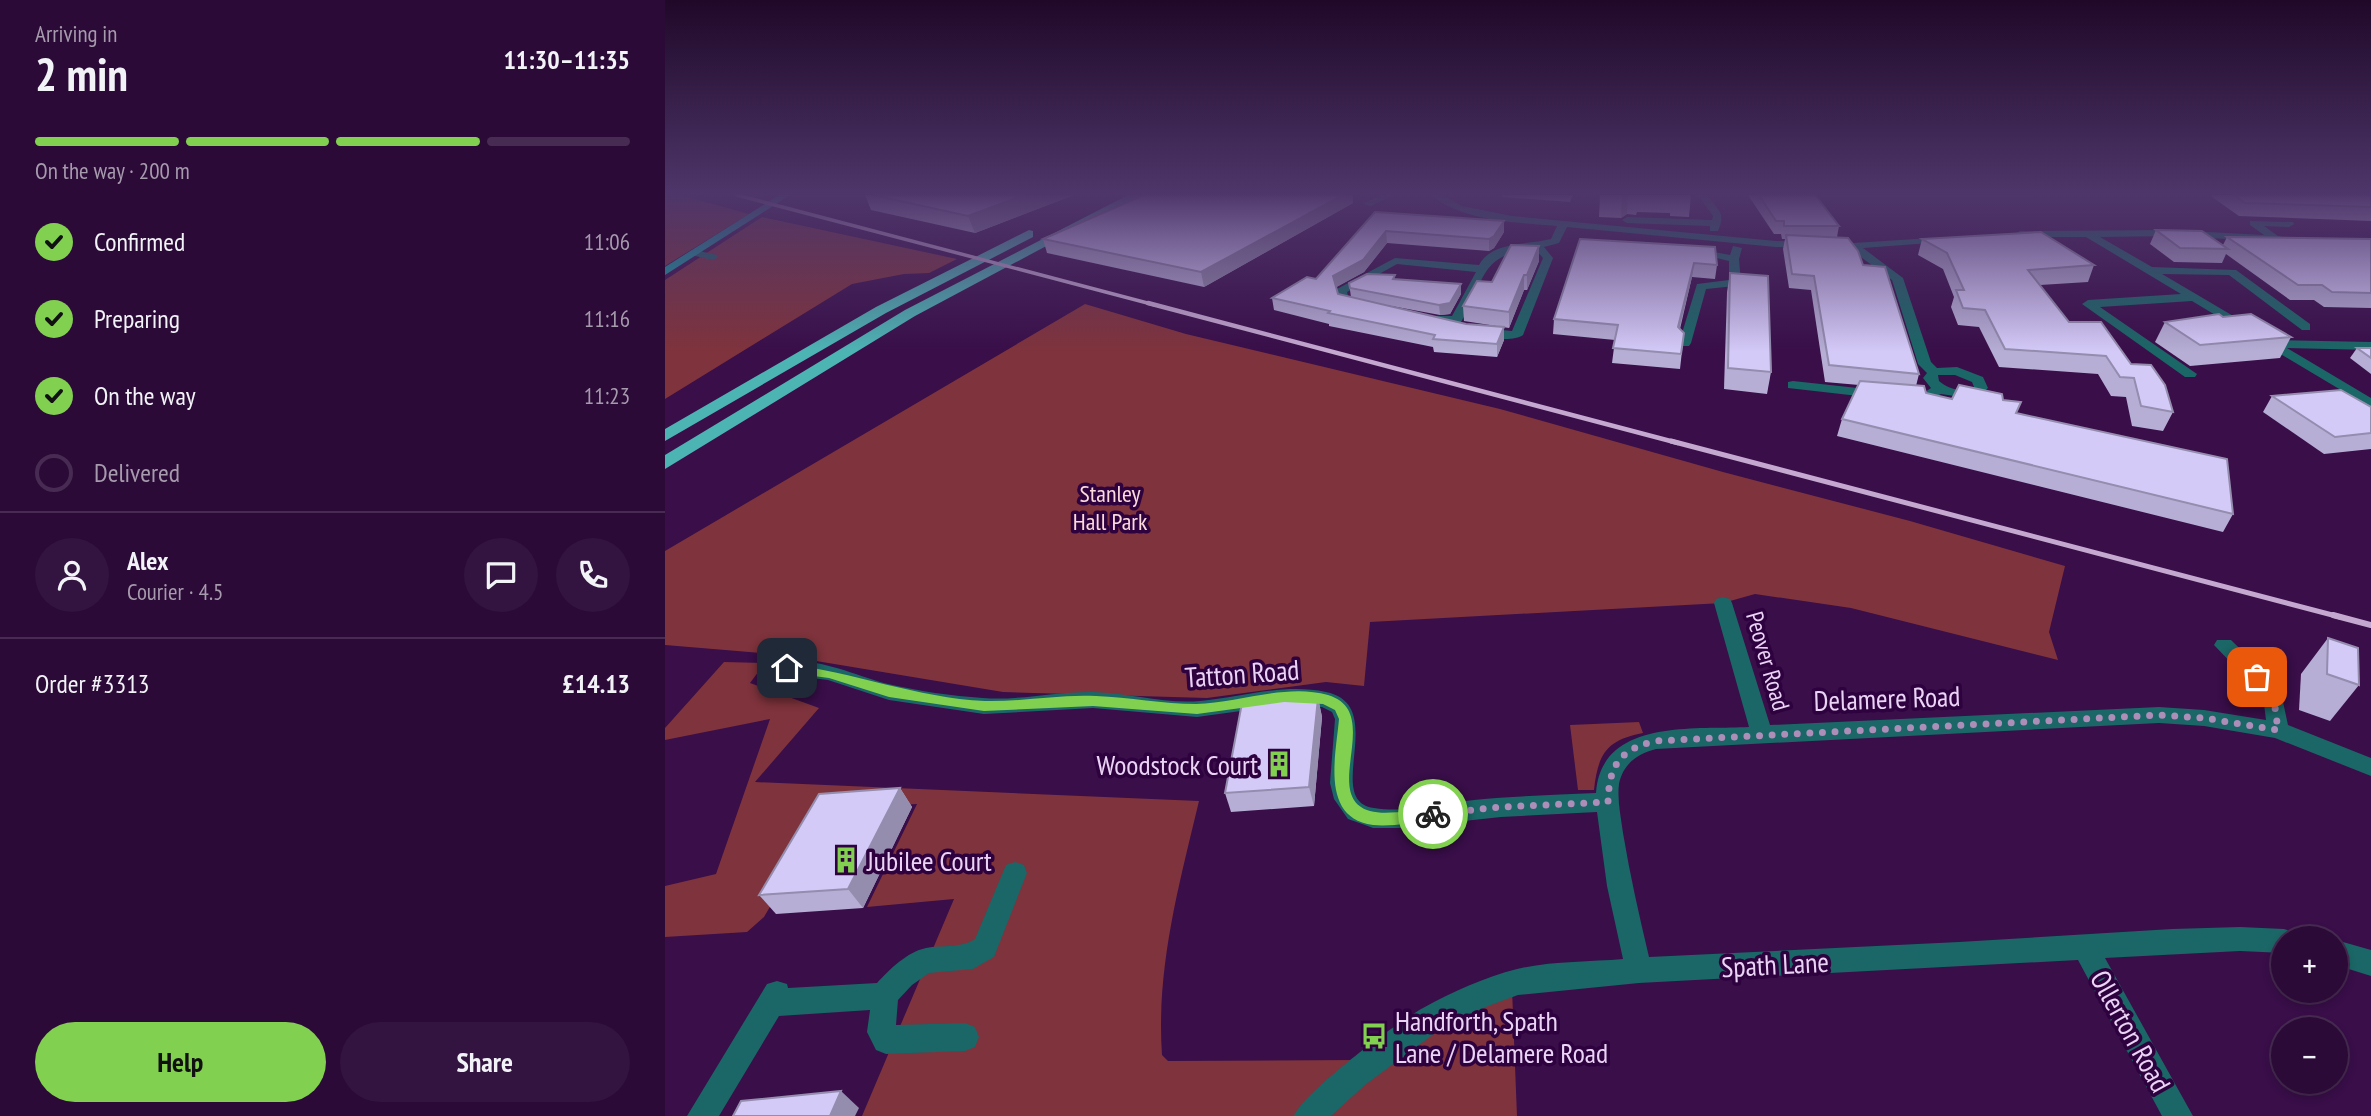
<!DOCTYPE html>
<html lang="en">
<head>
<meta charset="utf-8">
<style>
  :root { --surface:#2b0a37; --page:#33133f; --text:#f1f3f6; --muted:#a69aad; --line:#472b52; --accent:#82d04f }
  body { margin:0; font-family:"PT Sans Narrow",sans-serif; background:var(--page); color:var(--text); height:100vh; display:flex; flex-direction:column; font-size:26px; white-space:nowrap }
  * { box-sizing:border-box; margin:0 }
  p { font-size:23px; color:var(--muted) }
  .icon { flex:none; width:38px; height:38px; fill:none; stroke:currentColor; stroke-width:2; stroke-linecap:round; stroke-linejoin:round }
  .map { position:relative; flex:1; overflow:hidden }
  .drawer { display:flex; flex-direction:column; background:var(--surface); width:665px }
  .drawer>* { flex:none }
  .tools { position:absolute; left:1606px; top:926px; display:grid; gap:14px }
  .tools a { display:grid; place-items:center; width:77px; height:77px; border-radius:50%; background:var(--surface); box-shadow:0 4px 10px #0003,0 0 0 2px var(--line); font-size:35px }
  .pin { position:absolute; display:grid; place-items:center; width:60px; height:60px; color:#fff; margin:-30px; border-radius:14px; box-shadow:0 4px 10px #0006 }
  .courier { position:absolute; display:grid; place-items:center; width:70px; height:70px; margin:-35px; border:5px solid #82d04f; border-radius:50%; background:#fff; color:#222; box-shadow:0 2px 9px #0007 }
  .headline em { font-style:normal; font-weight:600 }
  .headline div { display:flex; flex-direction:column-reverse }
  .headline { display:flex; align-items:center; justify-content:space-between; height:119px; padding:0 35px }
  h1 { font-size:46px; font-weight:600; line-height:52px }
  .bar { display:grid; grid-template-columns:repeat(4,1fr); gap:10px 7px; align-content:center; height:84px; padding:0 35px }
  .bar i { height:9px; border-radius:5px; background:var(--line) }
  .bar .selected { background:var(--accent) }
  .bar p { grid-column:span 4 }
  .line { display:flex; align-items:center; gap:18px; padding:0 35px; border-top:2px solid var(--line) }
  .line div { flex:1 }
  .round { display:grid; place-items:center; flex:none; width:74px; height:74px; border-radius:37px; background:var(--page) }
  ol { padding:0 35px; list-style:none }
  li { display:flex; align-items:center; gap:21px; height:77px }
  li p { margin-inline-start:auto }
  li .icon { padding:7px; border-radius:50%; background:var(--accent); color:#111; stroke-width:4 }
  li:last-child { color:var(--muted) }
  li i { width:38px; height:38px; border:4px solid var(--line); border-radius:50% }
  .cta { display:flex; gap:14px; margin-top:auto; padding:14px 35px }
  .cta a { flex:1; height:80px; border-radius:42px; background:var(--accent); color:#111; font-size:28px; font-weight:600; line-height:80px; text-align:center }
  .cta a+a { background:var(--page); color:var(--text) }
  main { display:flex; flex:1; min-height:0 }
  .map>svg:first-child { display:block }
  .green { fill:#7f333c }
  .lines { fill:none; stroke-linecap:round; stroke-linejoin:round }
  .minor { fill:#1b6666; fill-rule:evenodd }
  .major { fill:#13a1a1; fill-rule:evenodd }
  .highway { fill:#4db4b4; fill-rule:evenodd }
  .rail-far3 { stroke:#c4a8d0; stroke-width:3.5 }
  .rail-far2 { stroke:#c4a8d0; stroke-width:4.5 }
  .rail-far1 { stroke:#c4a8d0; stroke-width:5 }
  .rail { stroke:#c4a8d0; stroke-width:6 }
  .wall { fill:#b6aed5 }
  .shaded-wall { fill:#948dae }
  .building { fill:#d4caf8; stroke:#948dae; stroke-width:2 }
  .route { fill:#82d04f }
  .done { stroke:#ac8eb9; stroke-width:7; stroke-dasharray:0 12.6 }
  .labels { text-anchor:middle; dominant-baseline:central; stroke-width:7; stroke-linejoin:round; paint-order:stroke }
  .park-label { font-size:24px; fill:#fbdadb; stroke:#2e023e }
  .street-label { font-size:24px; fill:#ead3f5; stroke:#2e023e }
  .near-street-label { font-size:28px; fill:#ead3f5; stroke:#2e023e }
  .near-poi-label { font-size:28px; fill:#ead3f5; stroke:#2e023e; text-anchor:start }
</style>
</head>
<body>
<main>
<section class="drawer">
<div class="headline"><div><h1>2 min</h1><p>Arriving in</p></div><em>11:30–11:35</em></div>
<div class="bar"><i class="selected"></i><i class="selected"></i><i class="selected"></i><i></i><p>On the way · 200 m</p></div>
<ol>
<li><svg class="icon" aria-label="check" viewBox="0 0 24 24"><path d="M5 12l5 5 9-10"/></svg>Confirmed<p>11:06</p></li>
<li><svg class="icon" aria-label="check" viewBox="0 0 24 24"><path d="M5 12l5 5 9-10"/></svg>Preparing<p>11:16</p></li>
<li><svg class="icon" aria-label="check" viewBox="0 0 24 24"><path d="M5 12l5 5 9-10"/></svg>On the way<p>11:23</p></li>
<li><i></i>Delivered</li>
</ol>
<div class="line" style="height:126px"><a class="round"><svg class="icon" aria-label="person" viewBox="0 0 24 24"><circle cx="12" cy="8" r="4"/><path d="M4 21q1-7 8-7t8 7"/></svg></a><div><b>Alex</b><p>Courier · 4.5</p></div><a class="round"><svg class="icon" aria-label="chat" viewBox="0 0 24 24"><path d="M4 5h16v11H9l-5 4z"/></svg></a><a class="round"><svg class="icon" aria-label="phone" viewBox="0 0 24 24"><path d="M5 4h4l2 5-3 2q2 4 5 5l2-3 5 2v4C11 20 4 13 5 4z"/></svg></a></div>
<div class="line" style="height:91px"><div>Order #3313</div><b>£14.13</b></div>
<div class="cta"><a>Help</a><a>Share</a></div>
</section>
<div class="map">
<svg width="1706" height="1116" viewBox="0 0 1706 1116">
  <rect width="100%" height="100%" fill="#390e49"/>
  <g class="green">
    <polygon points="0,195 15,195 84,214 0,266"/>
    <polygon points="97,217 292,259 264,273 239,274 187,284 0,399 0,280"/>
    <polygon points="420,304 521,334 835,409 1058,472 1245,521 1400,566 1384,632 1393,660 1186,608 1090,594 1058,603 705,622 699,686 661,682 542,698 338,692 109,654 0,645 0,551"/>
    <path d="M59,662L100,663L85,683L154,708L90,782L534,801C514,885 491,968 497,1055L503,1061L693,1060L847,989L852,1116H197L289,899L202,907L252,804L162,809L99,917L82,932L0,937V886L51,874L105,719L0,740V728Z"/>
    <path d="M974,722L978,733C942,740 933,753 929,790H913L905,725Z"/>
  </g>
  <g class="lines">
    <g class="minor">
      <polygon points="716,195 729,195 706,206 698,204"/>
      <path d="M766,195H777L797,206L847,216L1111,241L1188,243L1282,237L1283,239L1278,242L1198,248L1238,278L1266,362L1272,368L1292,367L1318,377L1323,388L1315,395L1303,398L1276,394L1263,400H1238V394L1260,392L1266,388L1258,378L1262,373L1253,364L1227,280L1185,249L1111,247L902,227L894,243L879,247L888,258L858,335C849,342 818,339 809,332L815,328L847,331L878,258L869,248C812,256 822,279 796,322L775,326L757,320L763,316H787L811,272L732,264L682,292L684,299L699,303V307L675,304L672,289L730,258L814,265C827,241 862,245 886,239L892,226C851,222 799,222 766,195ZM1273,375H1290L1307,382L1309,387C1296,393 1284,389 1274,381Z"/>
      <path d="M1033,195H1042C1054,211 1061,213 1053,231H1045V226L962,223L957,220L962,217L1047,220L1048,216Z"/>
      <polygon points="1585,221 1628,222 1629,224 1624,227 1599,226 1613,236 1626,239 1621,242 1505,236 1435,237 1487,267 1571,270 1645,324 1645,330 1637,330 1564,275 1497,274 1609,340 1706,342 1706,350 1622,348 1706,398 1706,408 1527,301 1435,307 1532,374 1530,377 1520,377 1417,304 1423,300 1516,294 1421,237 1355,237 1350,234 1355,231 1505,230 1599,235 1585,225"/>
      <polygon points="1068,246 1077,248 1074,259 1076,283 1070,286 1041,289 1026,343 1024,346 1016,346 1014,343 1032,284 1064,280 1064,261 1023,251 1028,248 1065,255"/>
      <polygon points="30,250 52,255 53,257 48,260 26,255 26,251"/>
      <polygon points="1128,381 1211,390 1218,394 1211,398 1123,388 1123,382"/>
      <path d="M1058,597L1065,599L1067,603L1105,725L1494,707L1539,710L1601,720L1598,696L1549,645L1552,640H1566L1615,688L1623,725L1706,758V776L1610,738L1539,726L1494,723L991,749C972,754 958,764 954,784C952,800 956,817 958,833C965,875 974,915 984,957L1294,942L1507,929L1575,927L1619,929L1628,932L1631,938H1619V953L1575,951L1440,958L1528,1116H1497L1413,960L974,983L853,995L823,1006L777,1028L700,1085L666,1116H629C639,1092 732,1022 758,1008C787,992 820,977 852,969C885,961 924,962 958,959L942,886L932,812L836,817L734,828H708L700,825L683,819L669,799L665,783L670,719L667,712L657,707L619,705L532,717L428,708L319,714L224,700L163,680L115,674L112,669L115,664C148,654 191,676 223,684C253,691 287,696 318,698C354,701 392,691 429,692C464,693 500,704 535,701C576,697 619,683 661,692C725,705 657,801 709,808C741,813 777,804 809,800C850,796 890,795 931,793C936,718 1030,730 1084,727L1049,603L1051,599Z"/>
      <path d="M350,862L359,865L362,873L329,957L308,969L264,973L247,985L233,1000L231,1025L300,1023L310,1027L314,1037L310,1047L300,1051L221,1054L211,1050L202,1032L205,1010L114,1016L54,1116H22L102,984L112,981L122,984L123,988L212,983C225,969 242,952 261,948C277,945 297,948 310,939L341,865Z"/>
      <polygon points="1671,940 1706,950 1706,976 1671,965"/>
    </g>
    <polygon class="major" points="114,195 125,195 0,275 0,267"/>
    <g class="highway">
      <polygon points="463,195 477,195 250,316 0,469 0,455 240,310"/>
      <polygon points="364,230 368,231 368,237 221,313 0,441 0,429 211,307"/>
    </g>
    <polyline class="rail-far3" points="72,195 490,305"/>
    <polyline class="rail-far2" points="483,303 1013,443"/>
    <polyline class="rail-far1" points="1006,441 1675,617"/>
    <polyline class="rail" points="1668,615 1706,625"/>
  </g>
  <g class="wall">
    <polygon points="200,195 409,195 310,233 206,210"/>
    <polygon points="479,195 688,195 688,203 539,287 382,253 378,239"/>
    <polygon points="837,195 908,195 905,202 837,197"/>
    <polygon points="935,195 1026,195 1024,217 1005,216 1005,213 972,212 971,215 962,214 956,218 934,217"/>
    <polygon points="1083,195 1150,195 1174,226 1172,237 1198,265 1254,374 1251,386 1261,393 1287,399 1338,400 1352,413 1568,514 1558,532 1172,436 1177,419 1194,385 1160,382 1146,290 1124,288 1118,249 1120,239 1117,239 1116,234 1109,234"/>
    <polygon points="1547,195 1706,195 1706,221 1574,216 1547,197"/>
    <polygon points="710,212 839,221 839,232 829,248 824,251 722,243 699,272 671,287 673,294 686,297 684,283 730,279 796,284 796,294 785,314 775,315 705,302 801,324 839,327 839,340 832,357 769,352 768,347 664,326 664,324 609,310 607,298 651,279"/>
    <polygon points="1491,230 1558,245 1562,237 1706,239 1706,308 1659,307 1649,300 1625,300 1561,254 1557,263 1509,262 1485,244"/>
    <polygon points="915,239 1052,265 1050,279 1027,277 1015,329 1019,333 1015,369 947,363 950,340 888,334 889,319"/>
    <polygon points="1257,239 1429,265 1423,282 1375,285 1404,322 1466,364 1508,412 1498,431 1467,426 1461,397 1446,396 1433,374 1334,367 1314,327 1293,325 1286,307 1289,297 1278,269 1253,255"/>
    <polygon points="874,246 874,261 862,290 859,290 844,328 799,321 798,306 827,282"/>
    <polygon points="1065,273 1106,372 1102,394 1059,389 1062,292"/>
    <polygon points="1558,317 1626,337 1615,358 1525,366 1490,342 1500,322"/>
    <polygon points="1692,348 1706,348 1706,374 1685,358"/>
    <polygon points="1607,396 1706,407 1706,449 1659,454 1598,412"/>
    <polygon points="1663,638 1694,685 1665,721 1634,710 1636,674"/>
    <polygon points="653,698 657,717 649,806 566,812 560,793"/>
    <polygon points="235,788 247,807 198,908 111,914 94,895"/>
  </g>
  <g class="shaded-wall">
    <polygon points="359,195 409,195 310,233 303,216"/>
    <polygon points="678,195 688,195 688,203 539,287 536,272"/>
    <polygon points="959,195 963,195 962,214 956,218 957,196"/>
    <polygon points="839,221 839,232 829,248 824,251 824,239"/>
    <polygon points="721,231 722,243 699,272 670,288 668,276"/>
    <polygon points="874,246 874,261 862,290 862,275"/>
    <polygon points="1029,263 1027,277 1011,342 1013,327"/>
    <polygon points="859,275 859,290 844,328 844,312"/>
    <polygon points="796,284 796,294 785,314 775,315 774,305"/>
    <polygon points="839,327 839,340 832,357 832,344"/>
    <polygon points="653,698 657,717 649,806 644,787"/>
    <polygon points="235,788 247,807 198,908 183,889"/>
    <polygon points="176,1091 194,1108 190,1116 165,1116"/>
  </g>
  <g class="building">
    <polygon points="208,195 359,195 303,216"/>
    <polygon points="479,195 678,195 536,272 378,239"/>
    <polygon points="1094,195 1150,195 1174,226 1119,226 1119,221 1111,221"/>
    <polygon points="1569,195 1706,195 1706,207 1580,203"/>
    <polygon points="710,212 839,221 829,236 824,239 721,231 698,260 668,276 673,294 801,324 839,327 832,344 768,339 770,335 663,313 665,311 607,298 642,277 651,279"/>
    <polygon points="1491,230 1537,231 1563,249 1515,248"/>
    <polygon points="1376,232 1429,265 1363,270 1404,322 1436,322 1466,364 1486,365 1500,385 1508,412 1476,406 1469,378 1455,377 1441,356 1340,349 1320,310 1298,308 1291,290 1299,290 1282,253 1257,239"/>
    <polygon points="1121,235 1183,238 1193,251 1198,265 1220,267 1254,374 1164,365 1149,276 1127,274"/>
    <polygon points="1562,237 1706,239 1706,293 1667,292 1657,285 1633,285"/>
    <polygon points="915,239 1050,247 1052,265 1029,263 1013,327 1019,333 1016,354 948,348 953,325 889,319"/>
    <polygon points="846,245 874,246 862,275 859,275 844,312 798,306 812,281 827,282"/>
    <polygon points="1065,273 1103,276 1106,372 1063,368"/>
    <polygon points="702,274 730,275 728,279 796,284 785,303 774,305 685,288 684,283"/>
    <polygon points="1554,314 1558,317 1586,314 1626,337 1535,345 1500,322"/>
    <polygon points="1692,348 1706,348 1706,358"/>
    <polygon points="1195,381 1259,386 1261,393 1287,399 1294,385 1337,394 1338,400 1356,402 1351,413 1562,459 1568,514 1177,419"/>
    <polygon points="1676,390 1706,407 1706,433 1670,437 1607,396"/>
    <polygon points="1663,638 1693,648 1694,685 1662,674"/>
    <polygon points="653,698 644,787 560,793 577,703"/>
    <polygon points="235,788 183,889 94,895 154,794"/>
    <polygon points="176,1091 165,1116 68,1116 76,1101"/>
  </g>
  <linearGradient id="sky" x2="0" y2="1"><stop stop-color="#1f0828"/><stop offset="0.55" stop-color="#4e366a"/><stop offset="1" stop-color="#4e366a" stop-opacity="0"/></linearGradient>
  <rect width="1706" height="352" fill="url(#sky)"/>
  <path class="route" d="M122,664C189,672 252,698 320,701C357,702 394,694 431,696C464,697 498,704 531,704C574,703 621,683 663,695C720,712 654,796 705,811C723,816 749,809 768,808L776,814L768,821C749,822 726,827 708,825C655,818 671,755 674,719L670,710L658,704L619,702L532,714L428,706L319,711L224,697L164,678L118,672L116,668Z"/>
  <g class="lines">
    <path class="done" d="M768,814L836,807L943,802C944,765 955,749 991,741L1494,715L1539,718L1613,730L1608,692L1592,677"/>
  </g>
  <defs>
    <g id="building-bare" transform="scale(2.1)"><path d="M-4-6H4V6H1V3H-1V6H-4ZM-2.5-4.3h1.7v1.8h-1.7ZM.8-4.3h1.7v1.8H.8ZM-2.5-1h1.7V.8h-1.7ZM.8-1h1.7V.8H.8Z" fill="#82d04f" stroke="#2e023e" stroke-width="2.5" paint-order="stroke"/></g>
    <g id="bus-bare" transform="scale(2.1)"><path d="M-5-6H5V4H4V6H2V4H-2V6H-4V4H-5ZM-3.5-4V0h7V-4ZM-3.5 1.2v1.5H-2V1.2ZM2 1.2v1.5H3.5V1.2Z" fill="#82d04f" stroke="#2e023e" stroke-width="2.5" paint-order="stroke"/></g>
  </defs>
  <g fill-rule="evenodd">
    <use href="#building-bare" x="614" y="764"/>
    <use href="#building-bare" x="181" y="860"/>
    <use href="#bus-bare" x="709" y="1036"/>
  </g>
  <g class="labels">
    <g class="park-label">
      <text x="445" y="493">Stanley<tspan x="445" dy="28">Hall Park</tspan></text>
    </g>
    <g class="street-label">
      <text transform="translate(1103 661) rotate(74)">Peover Road</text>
    </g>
    <g class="near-street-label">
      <text transform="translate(577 673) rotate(-4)">Tatton Road</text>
      <text transform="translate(1222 698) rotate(-2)">Delamere Road</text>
      <text transform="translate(1110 964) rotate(-3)">Spath Lane</text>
      <text transform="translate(1466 1031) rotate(61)">Ollerton Road</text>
    </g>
    <g class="near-poi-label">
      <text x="593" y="764" text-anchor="end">Woodstock Court</text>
      <text x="202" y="860">Jubilee Court</text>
      <text x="730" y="1020">Handforth, Spath<tspan x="730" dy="32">Lane / Delamere Road</tspan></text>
    </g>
  </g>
</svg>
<div class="tools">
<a>+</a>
<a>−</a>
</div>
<div class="pin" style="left:1592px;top:677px;background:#ea580c"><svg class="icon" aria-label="bag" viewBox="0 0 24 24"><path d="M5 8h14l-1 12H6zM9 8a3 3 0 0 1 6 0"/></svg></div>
<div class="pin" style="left:122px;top:668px;background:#1f2937"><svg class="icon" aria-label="home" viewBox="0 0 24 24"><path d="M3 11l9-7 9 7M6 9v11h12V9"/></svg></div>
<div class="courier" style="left:768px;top:814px"><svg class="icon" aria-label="bike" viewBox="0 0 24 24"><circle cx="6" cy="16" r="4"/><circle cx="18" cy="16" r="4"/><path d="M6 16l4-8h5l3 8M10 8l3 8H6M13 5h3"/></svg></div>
</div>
</main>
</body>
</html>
